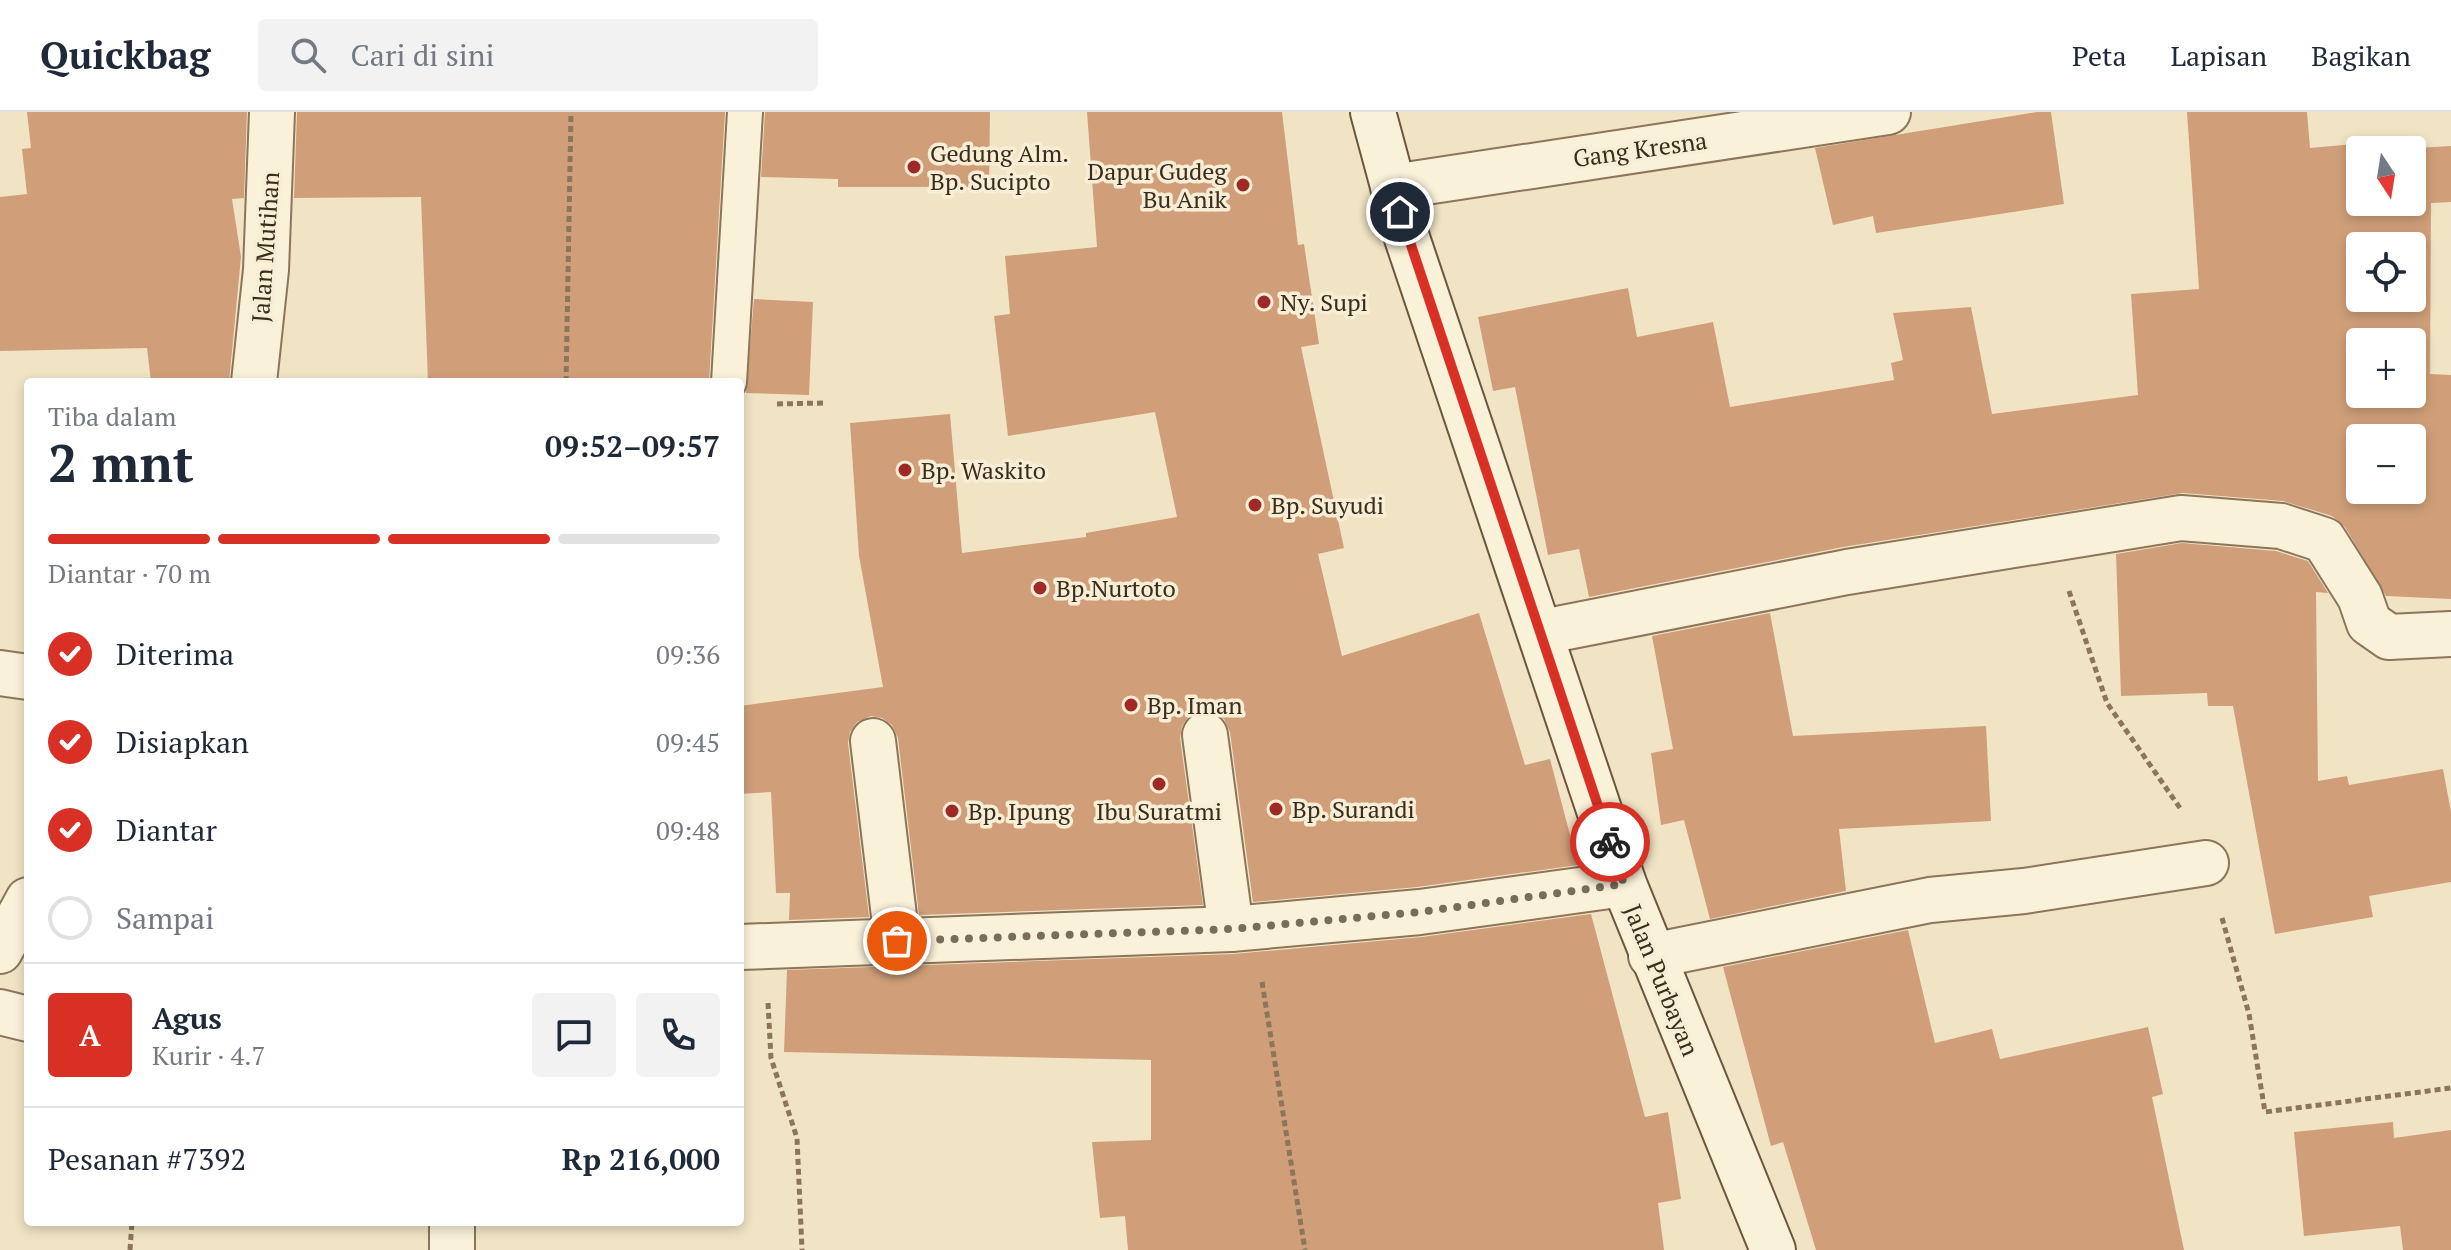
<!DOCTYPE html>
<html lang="id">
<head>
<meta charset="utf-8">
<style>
  :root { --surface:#fff; --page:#f2f2f3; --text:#1f2937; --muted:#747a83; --line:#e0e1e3; --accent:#d93025 }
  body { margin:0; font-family:"PT Serif",serif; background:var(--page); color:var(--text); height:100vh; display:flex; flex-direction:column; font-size:30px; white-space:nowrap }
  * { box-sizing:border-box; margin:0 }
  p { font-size:26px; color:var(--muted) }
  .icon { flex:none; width:44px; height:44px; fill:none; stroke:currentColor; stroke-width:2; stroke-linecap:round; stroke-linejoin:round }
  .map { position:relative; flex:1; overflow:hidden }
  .drawer { position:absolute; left:24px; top:266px; width:720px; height:848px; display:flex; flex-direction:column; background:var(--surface); border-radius:8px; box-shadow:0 4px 12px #0003 }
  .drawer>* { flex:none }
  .needle { width:52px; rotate:168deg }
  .controls { position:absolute; left:2346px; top:24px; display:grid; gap:16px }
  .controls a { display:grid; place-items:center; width:80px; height:80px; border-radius:8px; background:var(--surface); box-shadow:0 4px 12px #0003; font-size:40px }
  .pin { position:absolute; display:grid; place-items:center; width:68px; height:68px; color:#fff; margin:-34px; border:4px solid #fff; border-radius:50%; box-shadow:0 2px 8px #0007 }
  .courier { position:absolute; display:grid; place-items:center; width:80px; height:80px; margin:-40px; border:6px solid #d93025; border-radius:50%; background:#fff; color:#222; box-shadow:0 2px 10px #0007 }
  .headline em { font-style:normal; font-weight:800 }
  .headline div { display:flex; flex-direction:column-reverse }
  .headline { display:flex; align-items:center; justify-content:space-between; height:136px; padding:0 24px }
  h1 { font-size:52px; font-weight:800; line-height:60px }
  .bar { display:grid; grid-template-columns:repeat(4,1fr); gap:12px 8px; align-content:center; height:96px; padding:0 24px }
  .bar i { height:10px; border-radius:6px; background:var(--line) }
  .bar .active { background:var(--accent) }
  .bar p { grid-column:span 4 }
  .line { display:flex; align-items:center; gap:20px; padding:0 24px; border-top:2px solid var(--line) }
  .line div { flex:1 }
  .round { display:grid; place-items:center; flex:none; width:84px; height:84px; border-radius:8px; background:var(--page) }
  ol { padding:0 24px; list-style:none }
  li { display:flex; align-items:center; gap:24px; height:88px }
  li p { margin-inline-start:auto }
  li .icon { padding:8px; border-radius:50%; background:var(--accent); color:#fff; stroke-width:4 }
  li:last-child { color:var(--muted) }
  li i { width:44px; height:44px; border:4px solid var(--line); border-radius:50% }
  header { display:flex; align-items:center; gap:48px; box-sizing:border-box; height:112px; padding:0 40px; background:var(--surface); border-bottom:2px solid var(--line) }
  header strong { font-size:38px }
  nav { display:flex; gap:44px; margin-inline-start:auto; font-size:28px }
  .search { width:560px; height:72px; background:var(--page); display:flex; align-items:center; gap:20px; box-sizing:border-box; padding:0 28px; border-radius:8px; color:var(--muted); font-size:30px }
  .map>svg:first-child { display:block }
  .building { fill:#d09f79; fill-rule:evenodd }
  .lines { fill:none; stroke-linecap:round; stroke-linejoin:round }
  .lane-casing { stroke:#8c755a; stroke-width:38 }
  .street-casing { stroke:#8c755a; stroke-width:48 }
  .secondary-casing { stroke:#6e563d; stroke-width:48 }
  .path { stroke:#8c755a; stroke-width:5; stroke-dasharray:6 4; stroke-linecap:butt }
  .lane { stroke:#faf1d9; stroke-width:34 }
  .street { stroke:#faf1d9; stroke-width:44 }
  .secondary { stroke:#faf1d9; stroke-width:44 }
  .done { stroke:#7a6d58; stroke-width:8; stroke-dasharray:0 14.4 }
  .route { stroke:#d93025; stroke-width:10 }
  .poi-dot { fill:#9e2927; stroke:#f7eed5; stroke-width:3 }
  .labels { text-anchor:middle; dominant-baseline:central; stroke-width:7; stroke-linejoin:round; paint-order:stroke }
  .street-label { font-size:24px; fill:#3b2d1e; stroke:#f7eed5 }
  .poi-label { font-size:24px; fill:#3b2d1e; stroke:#f7eed5; text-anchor:start }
</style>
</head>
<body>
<header>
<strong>Quickbag</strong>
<div class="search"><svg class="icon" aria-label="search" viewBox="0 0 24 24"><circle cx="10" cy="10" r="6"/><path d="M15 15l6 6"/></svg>Cari di sini</div>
<nav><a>Peta</a><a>Lapisan</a><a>Bagikan</a></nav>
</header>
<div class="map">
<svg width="2451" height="1138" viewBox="0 0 2451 1138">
  <rect width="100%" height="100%" fill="#f0e4c5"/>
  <g class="building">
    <polygon points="27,0 247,0 244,86 232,87 241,145 229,270 151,270 147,236 0,239 0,85 27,82 22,37 31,36"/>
    <polygon points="297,0 725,0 709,270 428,270 421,85 294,86"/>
    <polygon points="765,0 990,0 989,75 838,75 838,67 761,65"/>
    <polygon points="1087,0 1282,0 1298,133 1304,132 1319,232 1301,235 1344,436 1318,442 1342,544 1479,501 1525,653 1550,647 1578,753 1417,775 1253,790 1230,620 1224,607 1214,600 1202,598 1189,604 1182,614 1180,626 1203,793 919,803 898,626 892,613 882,606 871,604 857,610 850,620 848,631 869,805 789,808 790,781 776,781 771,680 740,682 740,594 883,575 859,444 850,311 950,302 962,441 1086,425 1086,421 1177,405 1155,300 1008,324 994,204 1010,202 1005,144 1097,135"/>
    <polygon points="2037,0 2051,0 2064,92 1876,121 1873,104 1833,113 1815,36"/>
    <path d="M2187,0H2307L2310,36L2399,28L2400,37L2451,34V90L2431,91L2430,262L2451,263V487L2386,484L2345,415L2332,404L2283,389L2183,381L1843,435L1589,485L1579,437L1548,443L1515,275L1493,279L1478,205L1628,176L1637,225L1713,210L1730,295L1894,268L1891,251L1903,248L1893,201L1971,195L1992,302L2138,283L2131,182L2199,177ZM2360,38H2412V90H2360ZM2360,134H2412V186H2360ZM2360,230H2412V282H2360ZM2360,326H2412V378H2360Z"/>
    <polygon points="754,187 813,190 809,283 746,281"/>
    <polygon points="2182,431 2276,439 2308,449 2328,481 2316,480 2318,669 2347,664 2349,673 2443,657 2451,700 2451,770 2369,784 2373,805 2275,822 2233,594 2208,594 2207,581 2121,584 2116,442"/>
    <polygon points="1770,501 1793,624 1986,614 1991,709 1839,717 1846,779 1710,807 1684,708 1661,713 1651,641 1673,637 1652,524"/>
    <polygon points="1591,802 1645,1005 1668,1000 1681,1087 1658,1091 1664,1138 1128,1138 1125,1104 1100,1106 1092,1030 1151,1028 1151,948 784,940 787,858 1233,842 1422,825"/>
    <polygon points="1908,818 1935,931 1992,917 2000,947 2148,915 2163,982 2152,985 2184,1138 1816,1138 1783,1030 1771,1034 1723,855"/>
    <polygon points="2393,1010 2394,1026 2451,1018 2451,1138 2403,1138 2400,1114 2304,1124 2294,1020"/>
  </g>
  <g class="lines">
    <g class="lane-casing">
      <polyline id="lane" points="729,270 745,0"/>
    </g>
    <g class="street-casing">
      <g id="street">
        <polyline points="1393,75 1888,0"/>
        <polyline points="254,270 266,158 272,0"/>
        <polyline points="1542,520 1847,460 2181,406 2281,414 2324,428 2360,485 2369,511 2389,525 2451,522"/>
        <polyline points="0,561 28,565"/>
        <polyline points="1205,623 1231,817"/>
        <polyline points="873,629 897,829"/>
        <polyline points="740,835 1231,817 1420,800 1624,772"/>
        <polyline points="0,839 28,788"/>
        <polyline points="1651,844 1930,788 2024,779 2206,751"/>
        <polyline points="0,900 28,907"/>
        <polyline points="452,1138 452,1110"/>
      </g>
    </g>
    <g class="secondary-casing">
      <polyline id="secondary" points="1373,0 1407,126 1624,772 1773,1138"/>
    </g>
    <g class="path">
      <polyline points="566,270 571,0"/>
      <polyline points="777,292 823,291"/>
      <polyline points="2069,479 2107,591 2180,696"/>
      <polyline points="2222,806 2249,902 2265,1000 2451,976"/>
      <polyline points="1262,870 1305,1138"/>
      <polyline points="768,891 771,946 797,1026 802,1138"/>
      <polyline points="130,1138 132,1110"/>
    </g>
    <use href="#lane" class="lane"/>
    <use href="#street" class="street"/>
    <use href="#secondary" class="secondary"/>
  </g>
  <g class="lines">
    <polyline class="done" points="897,829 1231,817 1420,800 1624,772 1610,730"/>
    <polyline class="route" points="1400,100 1610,730"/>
  </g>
  <g class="poi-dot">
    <circle cx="914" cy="55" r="8"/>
    <circle cx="1243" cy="73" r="8"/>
    <circle cx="1264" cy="190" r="8"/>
    <circle cx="905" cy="358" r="8"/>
    <circle cx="1255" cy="393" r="8"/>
    <circle cx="1040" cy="476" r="8"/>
    <circle cx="1131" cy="593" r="8"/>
    <circle cx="1159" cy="672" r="8"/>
    <circle cx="1276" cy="697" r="8"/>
    <circle cx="952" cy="699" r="8"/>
  </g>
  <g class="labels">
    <g class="street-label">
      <text transform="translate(1640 37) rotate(-8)">Gang Kresna</text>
      <text transform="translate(265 135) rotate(-86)">Jalan Mutihan</text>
      <text transform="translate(1662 868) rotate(68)">Jalan Purbayan</text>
    </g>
    <g class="poi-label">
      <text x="930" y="41">Gedung Alm.<tspan x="930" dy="28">Bp. Sucipto</tspan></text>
      <text x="1227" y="59" text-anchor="end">Dapur Gudeg<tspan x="1227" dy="28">Bu Anik</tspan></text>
      <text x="1280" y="190">Ny. Supi</text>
      <text x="921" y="358">Bp. Waskito</text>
      <text x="1271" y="393">Bp. Suyudi</text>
      <text x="1056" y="476">Bp.Nurtoto</text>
      <text x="1147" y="593">Bp. Iman</text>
      <text x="1292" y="697">Bp. Surandi</text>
      <text x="968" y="699">Bp. Ipung</text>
      <text x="1159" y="699" text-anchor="middle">Ibu Suratmi</text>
    </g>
  </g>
</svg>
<div class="controls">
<a><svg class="needle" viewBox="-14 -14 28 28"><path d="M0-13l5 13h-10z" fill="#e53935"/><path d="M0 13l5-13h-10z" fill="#747a83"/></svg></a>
<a><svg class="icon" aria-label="locate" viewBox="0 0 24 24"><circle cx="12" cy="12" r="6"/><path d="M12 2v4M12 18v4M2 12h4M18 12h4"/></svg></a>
<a>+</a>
<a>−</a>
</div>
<div class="pin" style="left:897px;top:829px;background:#ea580c"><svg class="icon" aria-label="bag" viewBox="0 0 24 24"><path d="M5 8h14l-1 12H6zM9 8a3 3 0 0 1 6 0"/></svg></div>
<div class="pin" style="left:1400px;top:100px;background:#1f2937"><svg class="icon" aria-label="home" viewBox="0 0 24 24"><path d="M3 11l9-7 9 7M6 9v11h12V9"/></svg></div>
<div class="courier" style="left:1610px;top:730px"><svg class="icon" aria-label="bike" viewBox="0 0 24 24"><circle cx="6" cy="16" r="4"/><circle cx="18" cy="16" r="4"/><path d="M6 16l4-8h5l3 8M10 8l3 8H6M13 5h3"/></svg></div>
<section class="drawer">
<div class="headline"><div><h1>2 mnt</h1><p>Tiba dalam</p></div><em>09:52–09:57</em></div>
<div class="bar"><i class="active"></i><i class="active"></i><i class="active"></i><i></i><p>Diantar · 70 m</p></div>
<ol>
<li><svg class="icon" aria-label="check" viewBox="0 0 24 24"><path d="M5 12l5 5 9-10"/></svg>Diterima<p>09:36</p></li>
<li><svg class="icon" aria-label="check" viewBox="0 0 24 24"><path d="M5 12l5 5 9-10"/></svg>Disiapkan<p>09:45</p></li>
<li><svg class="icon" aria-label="check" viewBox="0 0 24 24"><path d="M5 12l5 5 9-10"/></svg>Diantar<p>09:48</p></li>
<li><i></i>Sampai</li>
</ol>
<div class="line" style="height:144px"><b class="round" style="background:var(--accent);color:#fff">A</b><div><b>Agus</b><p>Kurir · 4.7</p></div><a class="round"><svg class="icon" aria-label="chat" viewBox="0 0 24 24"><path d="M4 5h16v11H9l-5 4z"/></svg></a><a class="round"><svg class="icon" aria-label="phone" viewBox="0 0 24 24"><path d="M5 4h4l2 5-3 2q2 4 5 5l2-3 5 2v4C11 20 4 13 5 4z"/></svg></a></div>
<div class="line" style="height:104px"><div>Pesanan #7392</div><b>Rp 216,000</b></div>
</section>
</div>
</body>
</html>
